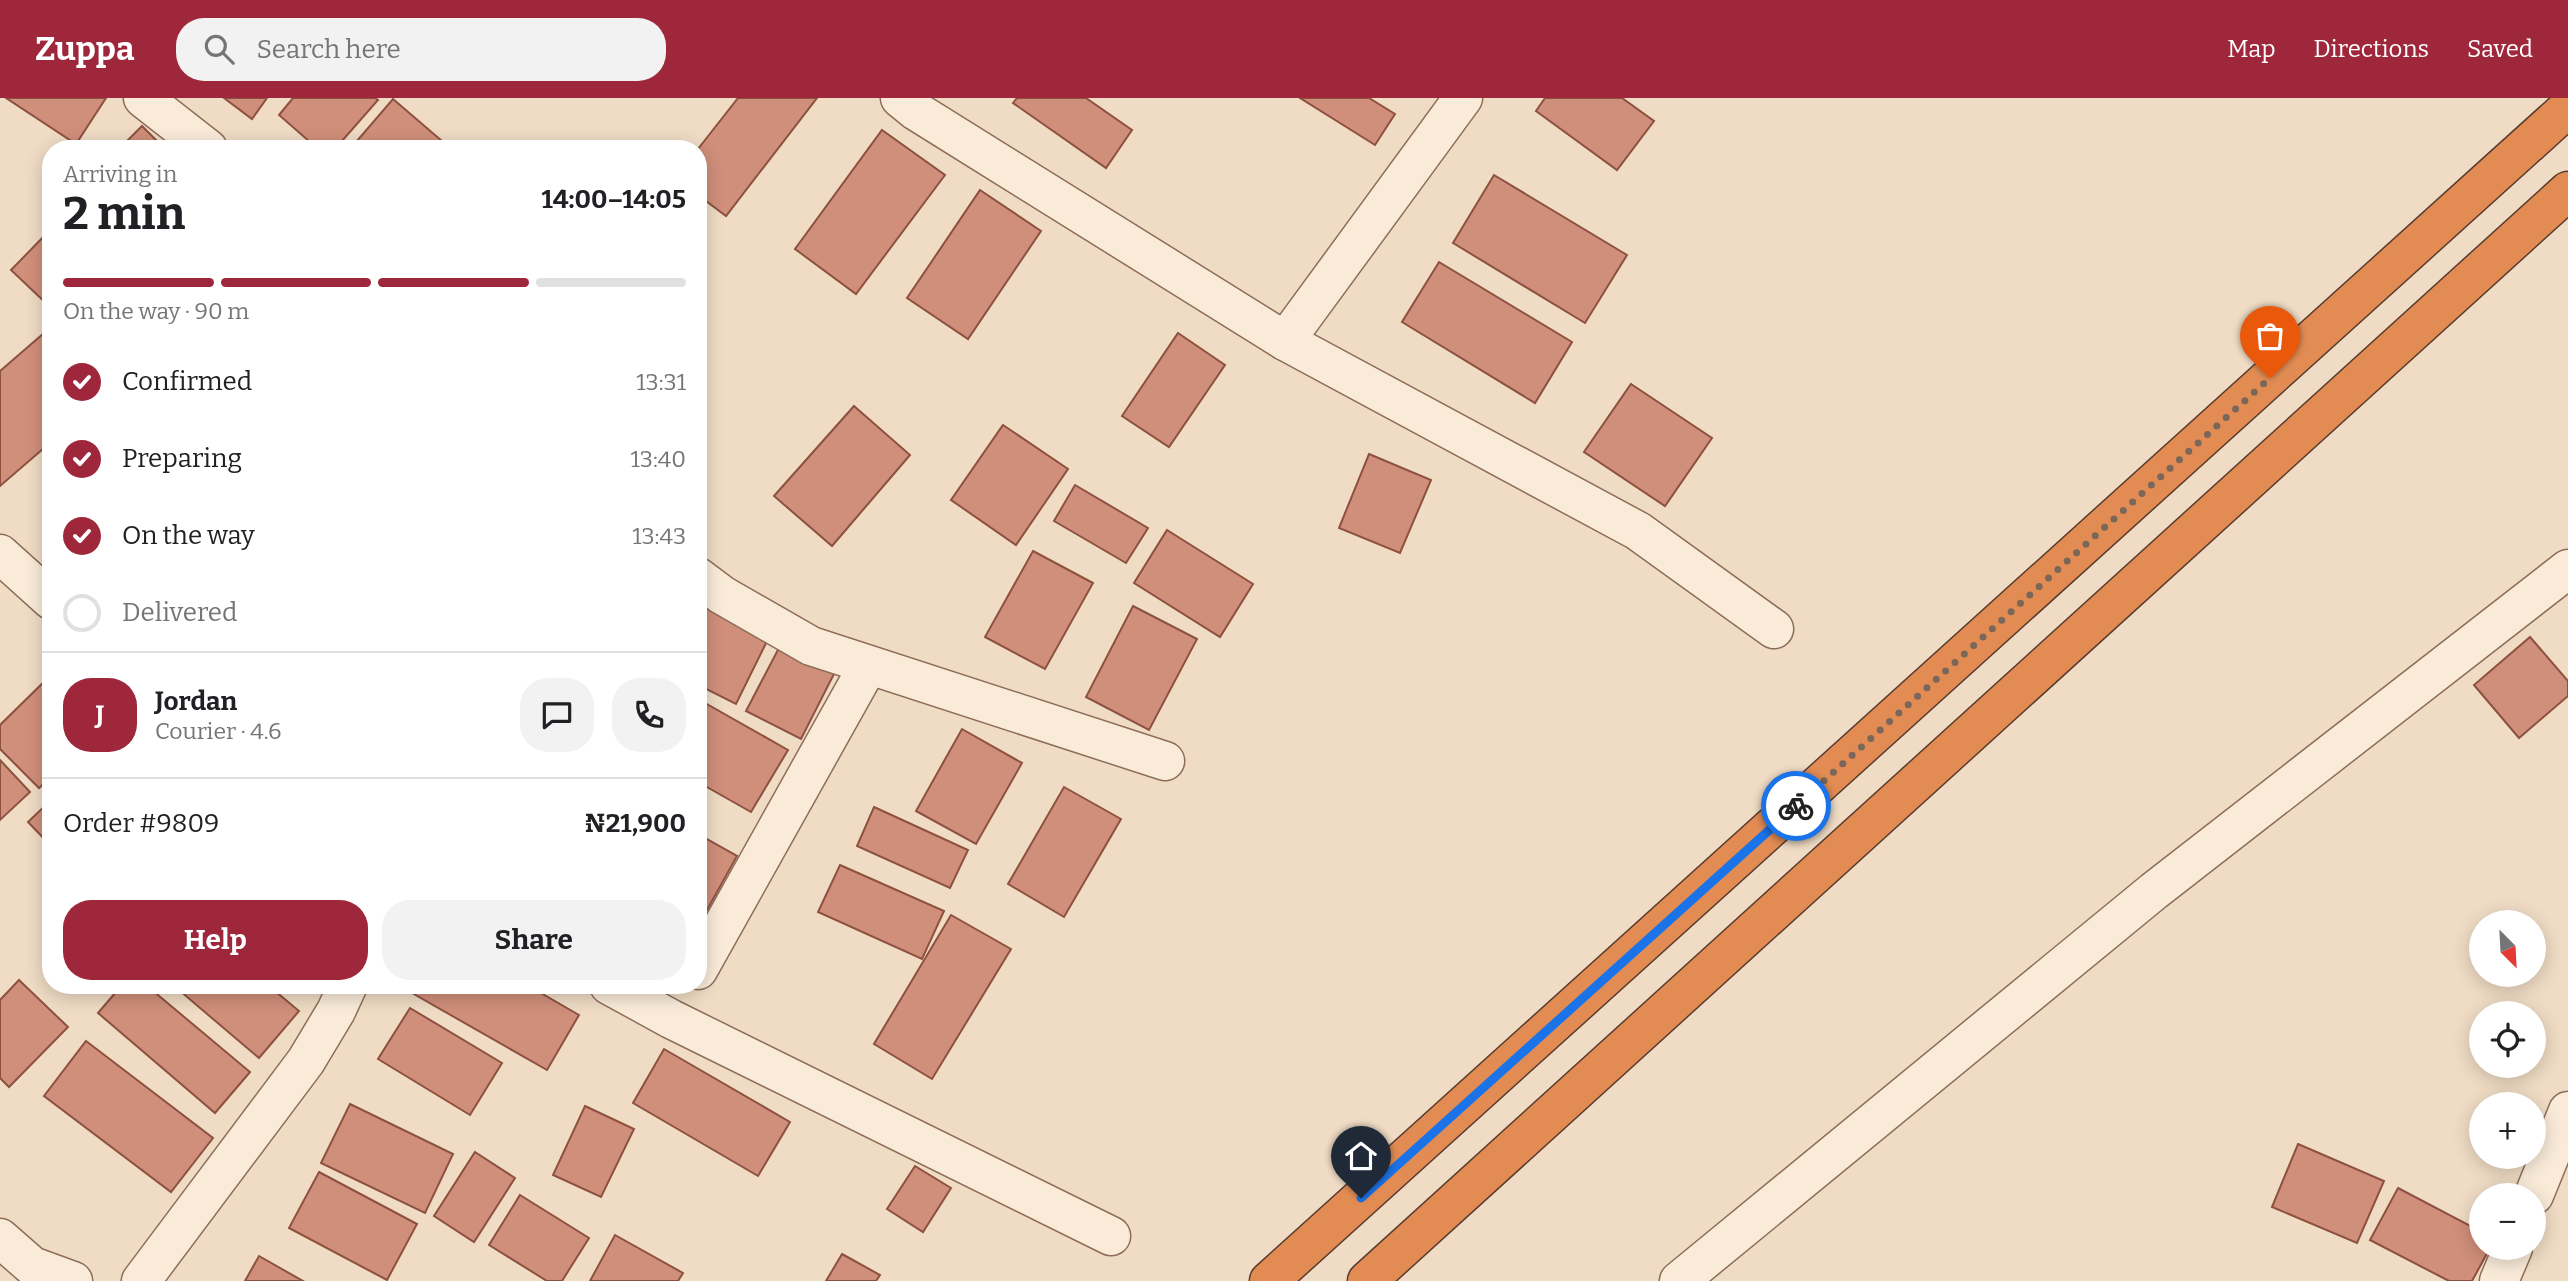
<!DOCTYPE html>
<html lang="en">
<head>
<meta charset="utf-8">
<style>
  :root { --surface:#fff; --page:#f2f2f2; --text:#202124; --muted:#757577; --line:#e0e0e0; --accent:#9e273c }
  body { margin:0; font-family:Bitter,serif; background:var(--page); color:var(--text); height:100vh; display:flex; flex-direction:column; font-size:26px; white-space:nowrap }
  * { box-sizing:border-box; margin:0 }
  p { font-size:23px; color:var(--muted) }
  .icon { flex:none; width:38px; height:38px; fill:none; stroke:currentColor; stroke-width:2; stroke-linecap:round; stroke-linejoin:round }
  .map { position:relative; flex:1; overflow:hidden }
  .drawer { position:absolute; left:42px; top:42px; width:665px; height:854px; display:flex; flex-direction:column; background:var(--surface); border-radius:28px; box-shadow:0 4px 18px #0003 }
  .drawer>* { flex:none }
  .needle { width:46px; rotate:156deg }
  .tools { position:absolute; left:2469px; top:812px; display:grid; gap:14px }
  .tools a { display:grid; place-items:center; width:77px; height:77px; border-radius:50%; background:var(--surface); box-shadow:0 4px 18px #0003; font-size:35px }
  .pin { position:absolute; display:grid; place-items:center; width:60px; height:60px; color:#fff; margin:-72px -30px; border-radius:50% 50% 50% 0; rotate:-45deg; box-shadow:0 0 7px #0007 }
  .pin .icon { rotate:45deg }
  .courier { position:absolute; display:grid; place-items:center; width:70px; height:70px; margin:-35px; border:5px solid #1a73e8; border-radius:50%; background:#fff; color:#222; box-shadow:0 2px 9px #0007 }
  .summary em { font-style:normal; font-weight:700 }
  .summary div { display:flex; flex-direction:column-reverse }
  .summary { display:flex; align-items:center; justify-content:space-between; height:119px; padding:0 21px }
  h1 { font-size:46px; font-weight:700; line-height:52px }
  .bar { display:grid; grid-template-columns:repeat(4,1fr); gap:10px 7px; align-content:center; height:84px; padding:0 21px }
  .bar i { height:9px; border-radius:5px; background:var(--line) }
  .bar .selected { background:var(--accent) }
  .bar p { grid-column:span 4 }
  .line { display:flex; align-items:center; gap:18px; padding:0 21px; border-top:2px solid var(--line) }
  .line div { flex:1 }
  .round { display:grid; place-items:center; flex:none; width:74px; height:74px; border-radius:28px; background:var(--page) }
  ol { padding:0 21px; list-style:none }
  li { display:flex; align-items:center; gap:21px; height:77px }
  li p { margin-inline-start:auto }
  li .icon { padding:7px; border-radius:50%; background:var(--accent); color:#fff; stroke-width:4 }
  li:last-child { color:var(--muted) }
  li i { width:38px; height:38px; border:4px solid var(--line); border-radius:50% }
  .cta { display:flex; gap:14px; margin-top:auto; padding:14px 21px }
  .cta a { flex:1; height:80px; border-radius:28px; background:var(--accent); color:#fff; font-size:28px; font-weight:700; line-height:80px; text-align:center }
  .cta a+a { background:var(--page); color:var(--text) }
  header { display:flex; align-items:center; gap:42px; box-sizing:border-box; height:98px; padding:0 35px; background:var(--accent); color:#fff }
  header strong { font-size:33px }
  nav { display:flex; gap:38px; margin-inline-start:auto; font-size:24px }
  .search { width:490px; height:63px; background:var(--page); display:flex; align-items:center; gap:18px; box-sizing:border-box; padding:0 24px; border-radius:28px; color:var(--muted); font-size:26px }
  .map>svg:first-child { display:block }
  .building { fill:#d08f7a; stroke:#8d513f; stroke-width:2 }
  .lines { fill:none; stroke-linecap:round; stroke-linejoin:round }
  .minor-casing { stroke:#8d6d5a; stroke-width:41 }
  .highway-casing { stroke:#5a3c2e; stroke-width:41 }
  .minor { stroke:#faebd9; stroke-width:38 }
  .highway { stroke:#e28c54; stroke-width:38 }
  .done { stroke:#7b6759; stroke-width:7; stroke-dasharray:0 12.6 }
  .route { stroke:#1a73e8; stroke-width:9 }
</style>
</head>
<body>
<header>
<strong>Zuppa</strong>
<div class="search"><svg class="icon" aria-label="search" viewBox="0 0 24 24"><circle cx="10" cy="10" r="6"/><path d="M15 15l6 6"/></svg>Search here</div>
<nav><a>Map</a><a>Directions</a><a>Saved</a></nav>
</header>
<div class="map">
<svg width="2568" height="1183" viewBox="0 0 2568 1183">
  <rect width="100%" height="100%" fill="#f0dcc5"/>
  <g class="building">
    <polygon points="6,0 106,0 76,46"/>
    <polygon points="224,0 267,0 252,21"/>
    <polygon points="293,0 375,0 378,2 335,51 318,51 279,17"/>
    <polygon points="738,0 817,0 726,118 698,97 698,51"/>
    <polygon points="1017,0 1086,0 1132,32 1106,70 1013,5"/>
    <polygon points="1300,0 1369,0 1395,16 1375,47"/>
    <polygon points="1545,0 1622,0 1654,23 1617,72 1536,13"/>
    <polygon points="393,1 449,49 447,51 350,51"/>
    <polygon points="142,28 165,51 119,51"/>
    <polygon points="882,32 945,77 856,196 795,151"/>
    <polygon points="1494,77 1627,157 1585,225 1453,145"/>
    <polygon points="980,92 1041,133 968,241 907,200"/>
    <polygon points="51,131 51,210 11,172"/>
    <polygon points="1439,164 1572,244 1535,305 1402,224"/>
    <polygon points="51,229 51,344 0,388 0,273"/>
    <polygon points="1178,235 1225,267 1169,349 1122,318"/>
    <polygon points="1631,286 1712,340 1665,408 1584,354"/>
    <polygon points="854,308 910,357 832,448 774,398"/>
    <polygon points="1003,327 1068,371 1016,447 951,402"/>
    <polygon points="1369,356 1431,382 1400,455 1339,430"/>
    <polygon points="1075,387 1148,430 1126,465 1054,423"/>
    <polygon points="1167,432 1253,486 1220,539 1134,485"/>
    <polygon points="1033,453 1093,485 1045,571 985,539"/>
    <polygon points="703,499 772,533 736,606 698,587 698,509"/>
    <polygon points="1133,508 1197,541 1149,632 1086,599"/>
    <polygon points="2530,539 2568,583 2568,598 2519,640 2474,587"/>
    <polygon points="782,544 836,572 801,641 746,613"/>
    <polygon points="51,577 51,679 39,690 0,651 0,627"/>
    <polygon points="698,601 788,652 751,714 698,684"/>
    <polygon points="962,631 1022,665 976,746 916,713"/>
    <polygon points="0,662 30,694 0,722"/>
    <polygon points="1064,689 1121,721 1064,819 1008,786"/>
    <polygon points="51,702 51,748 28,724"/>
    <polygon points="874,709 968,752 950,790 857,748"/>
    <polygon points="698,736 737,758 707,812 698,807"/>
    <polygon points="840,767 944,813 922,861 818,814"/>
    <polygon points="951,817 1011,851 932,981 874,946"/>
    <polygon points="19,882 68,929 9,989 0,980 0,902"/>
    <polygon points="122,887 146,887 250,974 215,1015 98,915"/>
    <polygon points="185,887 268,887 299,913 259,960 180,893"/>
    <polygon points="417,887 527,887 579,917 547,972 412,895"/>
    <polygon points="410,910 502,965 470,1017 378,961"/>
    <polygon points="86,943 213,1040 171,1094 44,998"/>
    <polygon points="664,951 790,1024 758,1078 633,1005"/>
    <polygon points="350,1006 453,1056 425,1115 321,1065"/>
    <polygon points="585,1008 634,1031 601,1099 553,1077"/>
    <polygon points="2298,1046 2384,1083 2357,1145 2272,1109"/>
    <polygon points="475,1054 515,1080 474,1144 434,1118"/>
    <polygon points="915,1068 951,1090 923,1134 887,1111"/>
    <polygon points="319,1074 417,1126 387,1182 289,1130"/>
    <polygon points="2398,1090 2482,1134 2482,1150 2490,1150 2472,1183 2449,1183 2370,1142"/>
    <polygon points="520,1097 589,1140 562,1183 547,1183 489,1147"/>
    <polygon points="615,1137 683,1175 678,1183 590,1183"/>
    <polygon points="842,1156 880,1177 876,1183 826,1183"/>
    <polygon points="259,1158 303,1183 245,1183"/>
  </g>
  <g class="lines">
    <g class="minor-casing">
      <g id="minor">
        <polyline points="143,0 208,51"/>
        <polyline points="900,0 916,13 1285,243 1638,433 1774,531"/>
        <polyline points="1285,243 1463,0"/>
        <polyline points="0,456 51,502"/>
        <polyline points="698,479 722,497 811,548 1165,663"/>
        <polyline points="698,872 868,568"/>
        <polyline points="609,887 671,921 1111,1138"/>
        <polyline points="2534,1097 2568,1013"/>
        <polyline points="0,1140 32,1168 73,1183"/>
        <polyline points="141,1183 306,963 336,913 348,887"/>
        <polyline points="1679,1183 2154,793 2568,471"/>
        <polyline points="2499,1183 2513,1150"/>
      </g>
    </g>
    <g class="highway-casing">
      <g id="highway">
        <polyline points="1269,1183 2568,10"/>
        <polyline points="1367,1183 2568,93"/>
      </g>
    </g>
    <use href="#minor" class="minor"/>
    <use href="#highway" class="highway"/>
  </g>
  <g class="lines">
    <polyline class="done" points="1796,708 2270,280"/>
    <polyline class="route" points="1361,1100 1796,708"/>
  </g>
</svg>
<div class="tools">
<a><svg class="needle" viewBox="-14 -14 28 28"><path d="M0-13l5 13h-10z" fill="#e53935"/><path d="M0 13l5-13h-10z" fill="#757577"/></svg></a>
<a><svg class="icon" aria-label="locate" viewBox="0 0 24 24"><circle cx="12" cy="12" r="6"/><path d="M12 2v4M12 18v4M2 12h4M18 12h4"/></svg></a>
<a>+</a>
<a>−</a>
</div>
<div class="pin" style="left:2270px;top:280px;background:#ea580c"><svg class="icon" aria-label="bag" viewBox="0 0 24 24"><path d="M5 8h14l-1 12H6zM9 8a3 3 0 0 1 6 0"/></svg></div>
<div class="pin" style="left:1361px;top:1100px;background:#1f2937"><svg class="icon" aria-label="home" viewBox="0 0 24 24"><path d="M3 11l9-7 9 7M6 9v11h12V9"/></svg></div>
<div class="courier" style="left:1796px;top:708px"><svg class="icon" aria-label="bike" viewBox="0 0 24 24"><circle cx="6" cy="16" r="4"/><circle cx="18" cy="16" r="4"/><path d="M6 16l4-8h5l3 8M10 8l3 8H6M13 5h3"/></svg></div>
<section class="drawer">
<div class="summary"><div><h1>2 min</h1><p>Arriving in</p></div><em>14:00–14:05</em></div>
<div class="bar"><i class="selected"></i><i class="selected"></i><i class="selected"></i><i></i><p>On the way · 90 m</p></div>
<ol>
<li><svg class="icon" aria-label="check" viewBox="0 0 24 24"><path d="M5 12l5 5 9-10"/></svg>Confirmed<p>13:31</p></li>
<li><svg class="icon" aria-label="check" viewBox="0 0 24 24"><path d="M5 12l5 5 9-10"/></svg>Preparing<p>13:40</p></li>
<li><svg class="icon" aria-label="check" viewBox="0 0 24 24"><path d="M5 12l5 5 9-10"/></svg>On the way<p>13:43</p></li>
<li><i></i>Delivered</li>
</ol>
<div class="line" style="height:126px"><b class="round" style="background:var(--accent);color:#fff">J</b><div><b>Jordan</b><p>Courier · 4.6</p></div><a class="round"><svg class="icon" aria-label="chat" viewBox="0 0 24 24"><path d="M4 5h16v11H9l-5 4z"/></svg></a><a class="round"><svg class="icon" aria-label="phone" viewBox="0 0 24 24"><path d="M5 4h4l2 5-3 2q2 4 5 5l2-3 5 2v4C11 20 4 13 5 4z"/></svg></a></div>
<div class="line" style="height:91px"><div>Order #9809</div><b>₦21,900</b></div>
<div class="cta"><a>Help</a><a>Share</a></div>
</section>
</div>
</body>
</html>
